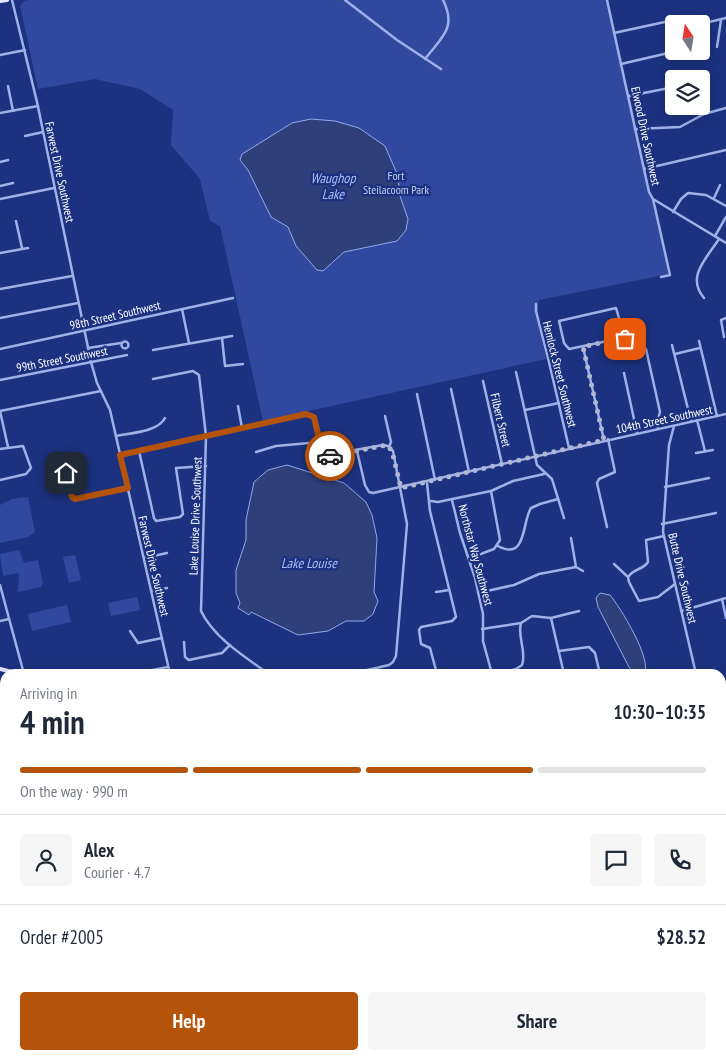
<!DOCTYPE html>
<html lang="en">
<head>
<meta charset="utf-8">
<style>
  :root { --surface:#fff; --page:#f6f6f7; --text:#1f2937; --muted:#747a83; --line:#e0e1e3; --accent:#b45309 }
  body { margin:0; font-family:"PT Sans Narrow",sans-serif; background:var(--page); color:var(--text); height:100vh; display:flex; flex-direction:column; font-size:19px; white-space:nowrap }
  * { box-sizing:border-box; margin:0 }
  p { font-size:16px; color:var(--muted) }
  .icon { flex:none; width:28px; height:28px; fill:none; stroke:currentColor; stroke-width:2; stroke-linecap:round; stroke-linejoin:round }
  .map { position:relative; flex:1; overflow:hidden }
  .drawer { position:absolute; left:0px; top:669px; width:726px; height:391px; display:flex; flex-direction:column; background:var(--surface); border-radius:15px 15px 0 0; box-shadow:0 2px 12px #0003 }
  .drawer>* { flex:none }
  .needle { width:32px; rotate:348deg }
  .fabs { position:absolute; left:665px; top:15px; display:grid; gap:10px }
  .fabs a { display:grid; place-items:center; width:45px; height:45px; border-radius:5px; background:var(--surface); box-shadow:0 2px 12px #0003; font-size:25px }
  .pin { position:absolute; display:grid; place-items:center; width:42px; height:42px; color:#fff; margin:-21px; border-radius:10px; box-shadow:0 2px 8px #0006 }
  .courier { position:absolute; display:grid; place-items:center; width:50px; height:50px; margin:-25px; border:4px solid #b45309; border-radius:50%; background:#fff; color:#222; box-shadow:0 1px 6px #0007 }
  .headline em { font-style:normal; font-weight:700 }
  .headline div { display:flex; flex-direction:column-reverse }
  .headline { display:flex; align-items:center; justify-content:space-between; height:85px; padding:0 20px }
  h1 { font-size:32px; font-weight:700; line-height:38px }
  .bar { display:grid; grid-template-columns:repeat(4,1fr); gap:8px 5px; align-content:center; height:60px; padding:0 20px }
  .bar i { height:6px; border-radius:4px; background:var(--line) }
  .bar .current { background:var(--accent) }
  .bar p { grid-column:span 4 }
  .line { display:flex; align-items:center; gap:12px; padding:0 20px; border-top:1px solid var(--line) }
  .line div { flex:1 }
  .round { display:grid; place-items:center; flex:none; width:52px; height:52px; border-radius:5px; background:var(--page) }
  .cta { display:flex; gap:10px; margin-top:auto; padding:10px 20px }
  .cta a { flex:1; height:58px; border-radius:5px; background:var(--accent); color:#fff; font-size:20px; font-weight:700; line-height:58px; text-align:center }
  .cta a+a { background:var(--page); color:var(--text) }
  .map>svg:first-child { display:block }
  .green { fill:#30499f }
  .water { fill:#2f3f79; stroke:#93a9eb }
  .lines { fill:none; stroke-linecap:round; stroke-linejoin:round }
  .minor { stroke:#a0b1e9; stroke-width:2.5 }
  .major { stroke:#e3e8fe; stroke-width:4 }
  .done { stroke:#b0b7d3; stroke-width:5; stroke-dasharray:0 9 }
  .route { stroke:#b45309; stroke-width:6 }
  .labels { text-anchor:middle; dominant-baseline:central; stroke-width:4.5; stroke-linejoin:round; paint-order:stroke }
  .street-label { font-size:12px; fill:#fff; stroke:#1c3280 }
  .park-label { font-size:12px; fill:#c5d0f7; stroke:#1c3280 }
  .water-label { font-size:14px; font-style:italic; fill:#acbcf1; stroke:#1c3280 }
</style>
</head>
<body>
<div class="map">
<svg width="726" height="1059" viewBox="0 0 726 1059">
  <rect width="100%" height="100%" fill="#1c3280"/>
  <g class="green">
    <polygon points="29,0 606,0 669,274 539,300 537,316 546,359 263,421 220,226 210,221 200,179 171,145 173,110 140,89 95,79 38,89 20,6 24,1"/>
    <polygon points="28,497 35,532 28,537 0,543 0,505 12,499"/>
    <polygon points="19,550 24,563 38,560 43,583 41,587 18,592 19,573 3,576 0,554"/>
    <polygon points="75,555 81,580 69,583 63,557"/>
    <polygon points="137,597 140,610 111,616 108,603"/>
    <polygon points="67,605 71,622 32,631 28,614"/>
    <polygon points="5,861 5,1055 95,1055 95,1059 0,1059 0,862"/>
    <polygon points="104,1055 252,1055 253,1059 105,1059"/>
  </g>
  <g class="water">
    <polygon points="311,119 335,121 359,128 385,146 398,176 400,196 408,219 406,230 397,241 344,252 323,271 317,270 296,246 288,227 271,217 248,170 240,160 242,154 247,151 292,123"/>
    <polygon points="287,465 344,483 366,502 372,515 377,538 374,592 378,601 373,614 364,621 346,621 328,631 298,635 251,612 249,615 238,608 240,603 236,593 236,570 246,540 246,520 254,482 268,470"/>
    <path d="M600,593L610,595C620,607 653,660 644,674H634L629,667L598,607L596,598Z"/>
  </g>
  <g class="lines">
    <g class="minor">
      <polyline points="12,0 37,102 91,362 97,383 110,410 170,674"/>
      <polyline points="345,0 397,40 441,69"/>
      <polyline points="607,0 649,192 653,199 670,275 661,277"/>
      <polyline points="701,24 726,18"/>
      <polyline points="614,33 674,20 684,24"/>
      <polyline points="717,47 721,20"/>
      <polyline points="0,55 25,50"/>
      <path d="M425,59C442,37 457,28 443,0"/>
      <polyline points="621,64 677,51"/>
      <polyline points="8,86 13,111"/>
      <polyline points="629,96 674,87"/>
      <polyline points="699,106 704,114"/>
      <polyline points="0,113 38,106"/>
      <polyline points="635,129 680,127 704,114 726,108"/>
      <polyline points="25,136 43,132"/>
      <polyline points="0,162 8,160"/>
      <polyline points="644,169 726,150"/>
      <polyline points="0,186 13,183"/>
      <polyline points="714,198 720,185"/>
      <polyline points="0,199 54,188"/>
      <polyline points="653,199 726,243"/>
      <polyline points="673,212 681,199 688,193 706,195 726,206"/>
      <polyline points="16,221 22,248"/>
      <polyline points="715,236 726,217"/>
      <polyline points="0,253 28,248"/>
      <polyline points="0,289 72,276"/>
      <path d="M704,298C686,277 706,259 719,239"/>
      <polyline points="536,304 536,311 549,362 569,448"/>
      <polyline points="182,309 189,343"/>
      <polyline points="0,318 78,303"/>
      <polyline points="724,337 721,320 726,318"/>
      <polyline points="222,338 225,366 243,364"/>
      <polyline points="622,338 624,335 616,308 559,321 564,343 569,349 622,338 628,339"/>
      <polyline points="699,341 717,416"/>
      <circle cx="125" cy="345" r="3.5"/>
      <polyline points="672,345 691,421"/>
      <polyline points="583,347 604,440"/>
      <polyline points="88,348 121,343"/>
      <polyline points="0,349 233,298"/>
      <polyline points="646,349 660,412 657,423 658,429"/>
      <polyline points="153,350 232,336"/>
      <polyline points="675,354 700,348"/>
      <polyline points="516,372 537,465 552,479 564,518"/>
      <polyline points="624,373 637,433"/>
      <path d="M153,379L193,371L199,375L206,436L201,611C214,638 245,657 269,674"/>
      <polyline points="0,380 127,355"/>
      <polyline points="483,381 502,464"/>
      <polyline points="451,389 469,472"/>
      <polyline points="417,394 435,480"/>
      <polyline points="238,406 242,428"/>
      <polyline points="525,410 559,403"/>
      <polyline points="0,411 101,391"/>
      <polyline points="0,411 8,447"/>
      <polyline points="385,416 391,442 389,447"/>
      <polyline points="697,420 705,451"/>
      <polyline points="674,426 669,445 663,532 696,674"/>
      <path d="M116,436C130,433 158,432 165,418"/>
      <polyline points="0,449 23,446 31,468 26,474 0,480"/>
      <polyline points="139,451 154,518 156,521 180,517 183,514 176,468 206,466"/>
      <polyline points="357,451 365,485 369,492 373,493 726,414"/>
      <polyline points="256,452 276,446 320,442"/>
      <polyline points="696,453 713,450"/>
      <polyline points="120,455 306,414 314,417 322,451 327,455 383,445 388,446 393,451 407,524 396,656 393,662 389,665 350,674"/>
      <polyline points="72,466 66,473 74,499 128,489"/>
      <polyline points="427,483 430,511 456,617 452,621 421,627 419,630 421,644 430,648 437,674"/>
      <polyline points="665,487 709,478"/>
      <polyline points="452,500 460,533 475,578 483,614 483,641 492,674"/>
      <polyline points="431,501 438,502 491,491 513,481 544,474"/>
      <polyline points="662,524 716,513"/>
      <polyline points="607,527 597,483 599,479 615,472 608,439"/>
      <polyline points="571,538 576,567"/>
      <path d="M498,546C527,562 522,521 531,508L540,504L558,499"/>
      <polyline points="144,558 167,553"/>
      <polyline points="470,558 494,549 500,540 491,491"/>
      <polyline points="614,564 628,577 629,582 639,601 658,597 675,584"/>
      <path d="M629,576C633,569 643,570 648,562L646,540L664,536"/>
      <polyline points="0,585 24,674"/>
      <polyline points="151,591 167,588"/>
      <polyline points="436,592 449,590"/>
      <polyline points="478,593 514,585 539,574 576,567 583,571"/>
      <polyline points="722,599 726,618"/>
      <polyline points="681,611 726,598"/>
      <polyline points="551,618 564,674"/>
      <polyline points="0,621 9,619"/>
      <polyline points="482,629 521,623 532,616 551,618 579,611"/>
      <polyline points="130,631 138,643 162,638"/>
      <polyline points="184,642 185,657 189,660 222,653 230,645"/>
      <polyline points="559,651 589,647 595,653 600,674"/>
      <polyline points="147,671 168,667"/>
      <polyline points="105,674 115,672"/>
      <path d="M498,674L516,669L522,665C527,652 517,637 521,623"/>
      <polyline points="721,734 726,733"/>
      <polyline points="0,774 5,772"/>
      <polyline points="0,811 5,810"/>
      <polyline points="0,844 5,843"/>
      <polyline points="721,870 726,869"/>
      <polyline points="721,906 726,905"/>
      <polyline points="721,942 726,941"/>
      <polyline points="721,978 726,977"/>
      <polyline points="721,1052 726,1051"/>
      <polyline points="254,1055 255,1059"/>
      <polyline points="402,1055 403,1059"/>
      <polyline points="649,1055 650,1059"/>
      <polyline points="260,1059 262,1055"/>
      <polyline points="689,1059 708,1055"/>
    </g>
    <g class="major">
      <polyline points="0,1 7,0"/>
      <polyline points="0,669 20,674"/>
      <polyline points="721,1014 726,1013"/>
      <polyline points="721,1016 726,1015"/>
      <polyline points="484,1055 492,1059"/>
      <polyline points="529,1056 534,1059 539,1055"/>
      <polyline points="512,1059 530,1058"/>
    </g>
  </g>
  <g class="lines">
    <polyline class="done" points="330,456 387,445 392,451 401,488 604,440 583,347 622,338 625,339"/>
    <polyline class="route" points="66,473 72,497 75,499 128,488 120,455 306,414 314,417 322,451 330,456"/>
  </g>
  <g class="labels">
    <g class="street-label">
      <text transform="translate(646 136) rotate(78)">Elwood Drive Southwest</text>
      <text transform="translate(60 172) rotate(78)">Farwest Drive Southwest</text>
      <text transform="translate(115 315) rotate(-13)">98th Street Southwest</text>
      <text transform="translate(62 359) rotate(-11)">99th Street Southwest</text>
      <text transform="translate(560 374) rotate(76)">Hemlock Street Southwest</text>
      <text transform="translate(664 419) rotate(-12)">104th Street Southwest</text>
      <text transform="translate(501 420) rotate(77)">Filbert Street</text>
      <text transform="translate(195 516) rotate(-88)">Lake Louise Drive Southwest</text>
      <text transform="translate(476 555) rotate(75)">Northstar Way Southwest</text>
      <text transform="translate(154 566) rotate(77)">Farwest Drive Southwest</text>
      <text transform="translate(683 578) rotate(77)">Butte Drive Southwest</text>
    </g>
    <g class="park-label">
      <text x="396" y="175">Fort<tspan x="396" dy="14">Steilacoom Park</tspan></text>
    </g>
    <g class="water-label">
      <text x="333" y="178">Waughop<tspan x="333" dy="16">Lake</tspan></text>
      <text x="309" y="563">Lake Louise</text>
    </g>
  </g>
</svg>
<div class="fabs">
<a><svg class="needle" viewBox="-14 -14 28 28"><path d="M0-13l5 13h-10z" fill="#e53935"/><path d="M0 13l5-13h-10z" fill="#747a83"/></svg></a>
<a><svg class="icon" aria-label="layers" viewBox="0 0 24 24"><path d="M12 4l9 5-9 5-9-5zM3 14l9 5 9-5"/></svg></a>
</div>
<div class="pin" style="left:625px;top:339px;background:#ea580c"><svg class="icon" aria-label="bag" viewBox="0 0 24 24"><path d="M5 8h14l-1 12H6zM9 8a3 3 0 0 1 6 0"/></svg></div>
<div class="pin" style="left:66px;top:473px;background:#1f2937"><svg class="icon" aria-label="home" viewBox="0 0 24 24"><path d="M3 11l9-7 9 7M6 9v11h12V9"/></svg></div>
<div class="courier" style="left:330px;top:456px"><svg class="icon" aria-label="car" viewBox="0 0 24 24"><path d="M5 17H2v-5l4-1 3-4h7l3 4 3 1v5h-3M9 17h6M6 11h13"/><circle cx="7" cy="17" r="2"/><circle cx="17" cy="17" r="2"/></svg></div>
<section class="drawer">
<div class="headline"><div><h1>4 min</h1><p>Arriving in</p></div><em>10:30–10:35</em></div>
<div class="bar"><i class="current"></i><i class="current"></i><i class="current"></i><i></i><p>On the way · 990 m</p></div>
<div class="line" style="height:90px"><a class="round"><svg class="icon" aria-label="person" viewBox="0 0 24 24"><circle cx="12" cy="8" r="4"/><path d="M4 21q1-7 8-7t8 7"/></svg></a><div><b>Alex</b><p>Courier · 4.7</p></div><a class="round"><svg class="icon" aria-label="chat" viewBox="0 0 24 24"><path d="M4 5h16v11H9l-5 4z"/></svg></a><a class="round"><svg class="icon" aria-label="phone" viewBox="0 0 24 24"><path d="M5 4h4l2 5-3 2q2 4 5 5l2-3 5 2v4C11 20 4 13 5 4z"/></svg></a></div>
<div class="line" style="height:65px"><div>Order #2005</div><b>$28.52</b></div>
<div class="cta"><a>Help</a><a>Share</a></div>
</section>
</div>
</body>
</html>
